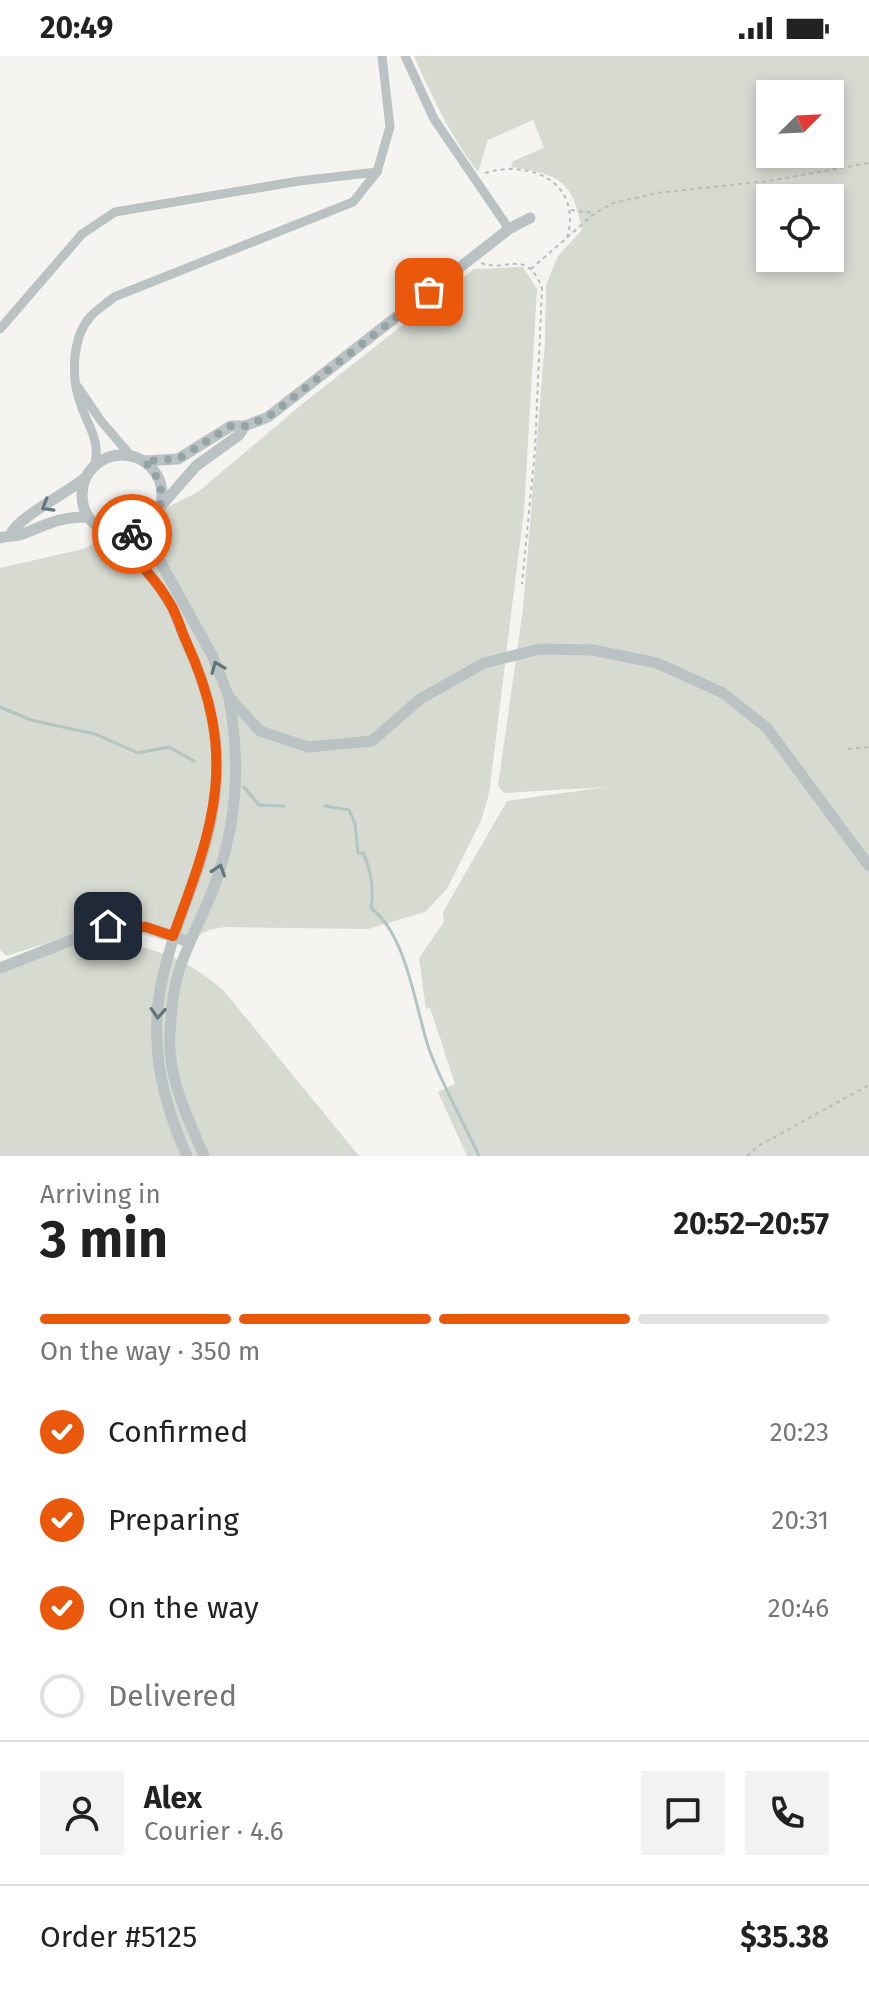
<!DOCTYPE html>
<html lang="en">
<head>
<meta charset="utf-8">
<style>
  :root { --surface:#fff; --page:#f2f2f2; --text:#222; --muted:#767676; --line:#e0e0e0; --accent:#ea580c }
  body { margin:0; font-family:"Fira Sans",sans-serif; background:var(--page); color:var(--text); height:100vh; display:flex; flex-direction:column; font-size:30px; white-space:nowrap }
  * { box-sizing:border-box; margin:0 }
  p { font-size:26px; color:var(--muted) }
  .icon { flex:none; width:44px; height:44px; fill:none; stroke:currentColor; stroke-width:2; stroke-linecap:round; stroke-linejoin:round }
  .map { position:relative; height:1100px; overflow:hidden }
  .details { display:flex; flex-direction:column; background:var(--surface); flex:1 }
  .details>* { flex:none }
  .needle { width:52px; rotate:66deg }
  .tools { position:absolute; left:756px; top:24px; display:grid; gap:16px }
  .tools a { display:grid; place-items:center; width:88px; height:88px; border-radius:0px; background:var(--surface); box-shadow:0 4px 12px #0003; font-size:40px }
  .pin { position:absolute; display:grid; place-items:center; width:68px; height:68px; color:#fff; margin:-34px; border-radius:16px; box-shadow:0 4px 12px #0006 }
  .courier { position:absolute; display:grid; place-items:center; width:80px; height:80px; margin:-40px; border:6px solid #ea580c; border-radius:50%; background:#fff; color:#222; box-shadow:0 2px 10px #0007 }
  .overview em { font-style:normal; font-weight:700 }
  .overview div { display:flex; flex-direction:column-reverse }
  .overview { display:flex; align-items:center; justify-content:space-between; height:136px; padding:0 40px }
  h1 { font-size:52px; font-weight:700; line-height:60px }
  .bar { display:grid; grid-template-columns:repeat(4,1fr); gap:12px 8px; align-content:center; height:96px; padding:0 40px }
  .bar i { height:10px; border-radius:6px; background:var(--line) }
  .bar .active { background:var(--accent) }
  .bar p { grid-column:span 4 }
  .line { display:flex; align-items:center; gap:20px; padding:0 40px; border-top:2px solid var(--line) }
  .line div { flex:1 }
  .round { display:grid; place-items:center; flex:none; width:84px; height:84px; border-radius:0px; background:var(--page) }
  ol { padding:0 40px; list-style:none }
  li { display:flex; align-items:center; gap:24px; height:88px }
  li p { margin-inline-start:auto }
  li .icon { padding:8px; border-radius:50%; background:var(--accent); color:#fff; stroke-width:4 }
  li:last-child { color:var(--muted) }
  li i { width:44px; height:44px; border:4px solid var(--line); border-radius:50% }
  .status { display:flex; justify-content:space-between; align-items:center; height:56px; padding:0 40px; background:var(--surface); direction:ltr }
  .status svg { height:22px; fill:currentColor }
  .map>svg:first-child { display:block }
  .green { fill:#d6dad0; fill-rule:evenodd }
  .lines { fill:none; stroke-linecap:round; stroke-linejoin:round }
  .stream { stroke:#b2c4c4; stroke-width:3 }
  .path { stroke:#b8bcbd; stroke-width:2; stroke-dasharray:4 4; stroke-linecap:butt }
  .minor { stroke:#bbc2c4; stroke-width:9 }
  .tertiary { stroke:#bbc2c4; stroke-width:11 }
  .oneway { stroke:#60777c }
  .done { stroke:#94a3a5; stroke-width:8; stroke-dasharray:0 14.4 }
  .route { stroke:#ea580c; stroke-width:10 }
</style>
</head>
<body>
<div class="status"><b>20:49</b><svg viewBox="0 0 49 12"><path d="M0 12V9h3v3zM5 12V6h3v6zM10 12V3h3v9zM15 12V0h3v12zM26 1h20v11H26zM47 4h2v5h-2z"/></svg></div>
<div class="map">
<svg width="869" height="1100" viewBox="0 0 869 1100">
  <rect width="100%" height="100%" fill="#f5f4f1"/>
  <g class="green">
    <path d="M414,0H869V1100H467L438,1036L455,1028L430,952L426,953L419,902L444,866L443,856L507,745L607,731L504,737L498,730L523,553L545,286L546,229L558,200L582,174C573,124 559,118 511,111L513,105L544,92L533,64L488,84L478,116C451,81 432,41 414,0ZM770,38H830V98H770ZM770,142H830V202H770Z"/>
    <polygon points="523,211 537,233 524,454 489,738 481,765 447,833 425,856 368,873 225,871 209,874 179,888 129,875 79,877 6,900 0,893 0,512 83,493 198,436 301,349 474,213"/>
    <path d="M91,886C145,886 184,900 224,935L359,1100H0V917L69,890Z"/>
  </g>
  <g class="lines">
    <g class="stream">
      <polyline points="0,651 31,664 95,678 138,697 169,691 194,705"/>
      <polyline points="244,731 259,749 284,750"/>
      <path d="M325,750L349,754L355,768L358,797H363C371,813 374,835 371,852C407,879 415,951 429,993C442,1029 463,1065 479,1100"/>
    </g>
    <g class="path">
      <path d="M485,117C531,103 583,127 567,182"/>
      <polyline points="571,154 592,157"/>
      <path d="M481,207C507,217 526,191 542,232L535,394L522,528"/>
      <polyline points="531,213 595,157 613,147 657,137 768,125 869,107"/>
      <polyline points="848,693 869,691"/>
      <polyline points="747,1100 760,1089 869,1029"/>
    </g>
    <g class="minor">
      <polyline points="405,0 434,63 509,173"/>
      <polyline points="0,273 82,178 115,156 299,125 377,116"/>
      <polyline points="78,331 101,365 131,400"/>
      <path d="M94,411C102,384 87,370 80,346C71,321 72,282 90,261C96,254 106,248 114,241L353,146L377,116L390,71L382,0"/>
    </g>
    <g class="tertiary">
      <circle cx="122" cy="439" r="40"/>
      <polyline points="144,405 178,403 231,370 245,370 268,361 509,173 530,162"/>
      <polyline points="162,449 196,410 239,379 245,370"/>
      <polyline points="154,463 156,498 212,599 229,641 260,675 308,691 372,685 420,643 484,607 540,593 593,594 657,607 723,637 767,672 869,810"/>
      <path d="M108,477C132,498 156,523 172,551C178,563 182,577 188,590C225,670 225,736 196,819C182,859 165,899 159,941C151,997 164,1049 187,1100"/>
      <path d="M11,478C17,462 67,437 85,422"/>
      <path d="M0,482C9,479 17,481 25,477C50,467 60,461 88,461"/>
      <polyline points="0,912 108,870 146,871 189,886"/>
      <path d="M204,1100C188,1062 167,1021 170,978C171,957 173,931 180,912C190,881 207,853 217,822C238,763 240,702 229,642"/>
    </g>
  </g>
  <defs><path id="oneway-chevron" d="M-2-3.5L2.5 0L-2 3.5" fill="none" stroke-width="1.6" stroke-linecap="round" stroke-linejoin="round" transform="scale(2)"/></defs>
  <g class="oneway">
    <use href="#oneway-chevron" transform="translate(47 450) rotate(150)"/>
    <use href="#oneway-chevron" transform="translate(217 611) rotate(-112)"/>
    <use href="#oneway-chevron" transform="translate(219 814) rotate(-72)"/>
    <use href="#oneway-chevron" transform="translate(158 957) rotate(93)"/>
  </g>
  <g class="lines">
    <path class="done" d="M132,478C167,465 170,429 144,405L178,403L231,370H245L268,361L429,236"/>
    <path class="route" d="M108,870L146,871L173,880C215,768 239,700 186,585C181,574 178,562 172,551C157,523 132,498 108,477L132,478"/>
  </g>
</svg>
<div class="tools">
<a><svg class="needle" viewBox="-14 -14 28 28"><path d="M0-13l5 13h-10z" fill="#e53935"/><path d="M0 13l5-13h-10z" fill="#767676"/></svg></a>
<a><svg class="icon" aria-label="locate" viewBox="0 0 24 24"><circle cx="12" cy="12" r="6"/><path d="M12 2v4M12 18v4M2 12h4M18 12h4"/></svg></a>
</div>
<div class="pin" style="left:429px;top:236px;background:#ea580c"><svg class="icon" aria-label="bag" viewBox="0 0 24 24"><path d="M5 8h14l-1 12H6zM9 8a3 3 0 0 1 6 0"/></svg></div>
<div class="pin" style="left:108px;top:870px;background:#1f2937"><svg class="icon" aria-label="home" viewBox="0 0 24 24"><path d="M3 11l9-7 9 7M6 9v11h12V9"/></svg></div>
<div class="courier" style="left:132px;top:478px"><svg class="icon" aria-label="bike" viewBox="0 0 24 24"><circle cx="6" cy="16" r="4"/><circle cx="18" cy="16" r="4"/><path d="M6 16l4-8h5l3 8M10 8l3 8H6M13 5h3"/></svg></div>
</div>
<section class="details">
<div class="overview"><div><h1>3 min</h1><p>Arriving in</p></div><em>20:52–20:57</em></div>
<div class="bar"><i class="active"></i><i class="active"></i><i class="active"></i><i></i><p>On the way · 350 m</p></div>
<ol>
<li><svg class="icon" aria-label="check" viewBox="0 0 24 24"><path d="M5 12l5 5 9-10"/></svg>Confirmed<p>20:23</p></li>
<li><svg class="icon" aria-label="check" viewBox="0 0 24 24"><path d="M5 12l5 5 9-10"/></svg>Preparing<p>20:31</p></li>
<li><svg class="icon" aria-label="check" viewBox="0 0 24 24"><path d="M5 12l5 5 9-10"/></svg>On the way<p>20:46</p></li>
<li><i></i>Delivered</li>
</ol>
<div class="line" style="height:144px"><a class="round"><svg class="icon" aria-label="person" viewBox="0 0 24 24"><circle cx="12" cy="8" r="4"/><path d="M4 21q1-7 8-7t8 7"/></svg></a><div><b>Alex</b><p>Courier · 4.6</p></div><a class="round"><svg class="icon" aria-label="chat" viewBox="0 0 24 24"><path d="M4 5h16v11H9l-5 4z"/></svg></a><a class="round"><svg class="icon" aria-label="phone" viewBox="0 0 24 24"><path d="M5 4h4l2 5-3 2q2 4 5 5l2-3 5 2v4C11 20 4 13 5 4z"/></svg></a></div>
<div class="line" style="height:104px"><div>Order #5125</div><b>$35.38</b></div>
</section>
</body>
</html>
